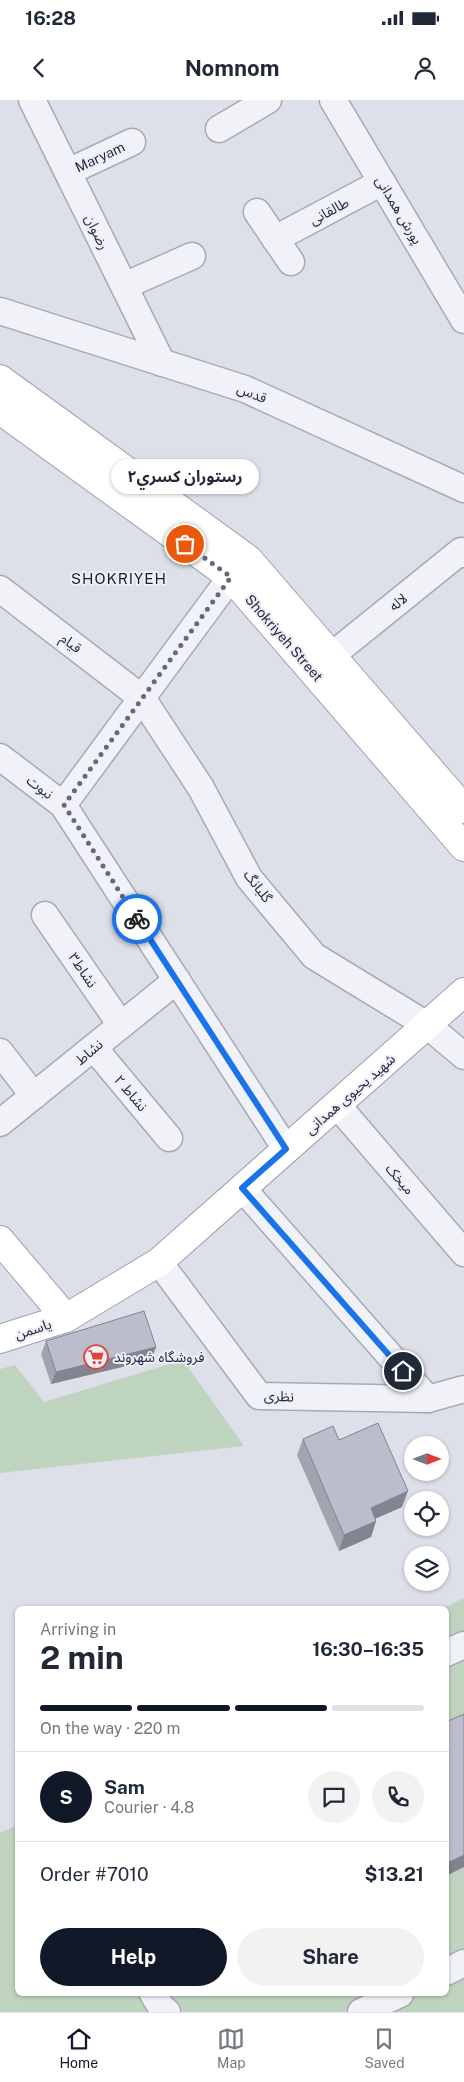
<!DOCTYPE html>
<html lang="en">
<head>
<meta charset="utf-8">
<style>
  :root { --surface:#fff; --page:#f2f2f3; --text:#1f2937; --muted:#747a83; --line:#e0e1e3; --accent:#111827 }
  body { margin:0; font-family:"Public Sans","Noto Sans Arabic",sans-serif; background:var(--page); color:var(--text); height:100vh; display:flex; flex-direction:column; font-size:19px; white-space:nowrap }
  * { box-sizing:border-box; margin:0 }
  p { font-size:16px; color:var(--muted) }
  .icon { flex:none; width:28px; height:28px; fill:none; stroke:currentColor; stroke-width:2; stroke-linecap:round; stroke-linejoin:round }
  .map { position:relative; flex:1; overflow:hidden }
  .panel { position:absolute; left:15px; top:1506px; width:434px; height:390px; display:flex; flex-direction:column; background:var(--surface); border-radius:8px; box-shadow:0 1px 4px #0004 }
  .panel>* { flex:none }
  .needle { width:32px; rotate:90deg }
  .buttons { position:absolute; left:404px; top:1336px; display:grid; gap:10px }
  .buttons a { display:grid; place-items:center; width:45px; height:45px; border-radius:50%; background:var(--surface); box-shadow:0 1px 4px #0004; font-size:25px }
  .pin { position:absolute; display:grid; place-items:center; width:42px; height:42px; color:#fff; margin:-21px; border:2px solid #fff; border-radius:50%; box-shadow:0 1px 5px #0007 }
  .courier { position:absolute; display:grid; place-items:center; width:50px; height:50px; margin:-25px; border:4px solid #1a73e8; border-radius:50%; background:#fff; color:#222; box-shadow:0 1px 6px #0007 }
  .bubble { position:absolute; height:35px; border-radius:18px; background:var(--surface); box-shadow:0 1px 4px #0004; font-size:16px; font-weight:700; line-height:35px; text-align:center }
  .headline em { font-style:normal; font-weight:700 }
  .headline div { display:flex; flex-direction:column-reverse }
  .headline { display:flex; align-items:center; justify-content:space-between; height:85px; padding:0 25px }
  h1 { font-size:32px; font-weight:700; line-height:38px }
  .bar { display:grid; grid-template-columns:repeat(4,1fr); gap:8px 5px; align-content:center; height:60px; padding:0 25px }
  .bar i { height:6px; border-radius:4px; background:var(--line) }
  .bar .current { background:var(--accent) }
  .bar p { grid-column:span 4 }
  .line { display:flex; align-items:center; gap:12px; padding:0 25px; border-top:1px solid var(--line) }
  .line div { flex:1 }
  .round { display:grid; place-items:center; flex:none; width:52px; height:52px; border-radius:26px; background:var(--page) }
  .button { display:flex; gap:10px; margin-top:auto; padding:10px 25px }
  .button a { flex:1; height:58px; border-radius:30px; background:var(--accent); color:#fff; font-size:20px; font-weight:700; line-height:58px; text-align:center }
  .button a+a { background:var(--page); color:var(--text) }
  .status { display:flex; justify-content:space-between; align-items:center; height:35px; padding:0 25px; background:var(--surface); direction:ltr }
  .status svg { height:14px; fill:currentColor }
  header { display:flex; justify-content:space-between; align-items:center; height:65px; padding:0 25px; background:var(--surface); font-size:22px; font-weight:700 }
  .dock { display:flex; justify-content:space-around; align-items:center; height:70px; border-top:1px solid var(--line); background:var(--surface); font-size:14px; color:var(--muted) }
  .dock a { display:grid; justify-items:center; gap:2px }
  .dock .current { color:var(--accent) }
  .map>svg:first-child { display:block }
  .green { fill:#bfd4be }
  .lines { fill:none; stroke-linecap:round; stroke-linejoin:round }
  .minor-casing { stroke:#a7a9b7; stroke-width:29 }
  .major-casing { stroke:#9ca0b6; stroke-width:30 }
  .minor { stroke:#f1f2f7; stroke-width:26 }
  .major { stroke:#fff; stroke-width:28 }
  .wall { fill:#a1a3af }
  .shaded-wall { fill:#83848f }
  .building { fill:#bbbdcc; stroke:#83848f }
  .done { stroke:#66697c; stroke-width:5; stroke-dasharray:0 9 }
  .route { stroke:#1a73e8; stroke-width:6 }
  .labels { text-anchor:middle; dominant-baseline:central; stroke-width:4; stroke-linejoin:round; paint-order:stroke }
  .street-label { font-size:14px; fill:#262941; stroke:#eeeff6 }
  .poi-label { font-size:14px; fill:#262941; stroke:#eeeff6; text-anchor:start }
  .neighbourhood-label { font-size:15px; letter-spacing:1px; fill:#181b32; stroke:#eeeff6 }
</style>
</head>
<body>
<div class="status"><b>16:28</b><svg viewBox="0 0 49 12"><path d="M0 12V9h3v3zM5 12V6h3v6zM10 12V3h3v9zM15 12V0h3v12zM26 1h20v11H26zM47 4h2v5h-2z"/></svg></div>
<header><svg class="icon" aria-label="back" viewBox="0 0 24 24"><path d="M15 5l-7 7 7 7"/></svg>Nomnom<svg class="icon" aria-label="person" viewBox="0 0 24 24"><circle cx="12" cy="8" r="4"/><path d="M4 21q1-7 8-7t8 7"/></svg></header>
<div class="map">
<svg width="464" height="1912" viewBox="0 0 464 1912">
  <rect width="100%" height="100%" fill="#dee0e9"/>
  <g class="green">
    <polygon points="183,1260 244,1346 0,1373 0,1269 15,1265 44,1302"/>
    <polygon points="464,1498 464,1912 0,1912 0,1733 17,1725 18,1894 446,1894 446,1509 441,1509"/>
  </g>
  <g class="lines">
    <g class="minor-casing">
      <g id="minor">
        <polyline points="32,0 162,263"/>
        <polyline points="333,0 464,220"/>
        <polyline points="219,29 268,0"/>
        <polyline points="68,72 132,42"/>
        <polyline points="257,112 291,162"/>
        <polyline points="275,139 382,82"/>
        <polyline points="124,186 192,156"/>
        <polyline points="0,211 245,289 464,389"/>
        <polyline points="0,489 142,598 201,688 249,778 314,856 427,925 464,956"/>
        <polyline points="331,556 461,451 464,454"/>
        <polyline points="0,657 63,705 286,1049"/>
        <polyline points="63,705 231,477"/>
        <polyline points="45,815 121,925"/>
        <polyline points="94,948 169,1038"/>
        <polyline points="0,952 34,996"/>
        <polyline points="337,1005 464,1153"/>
        <polyline points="0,1023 177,880"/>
        <polyline points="242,1088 428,1299"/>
        <polyline points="159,1162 259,1296 428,1299 464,1289"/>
        <polyline points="446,1553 464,1545"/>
        <polyline points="446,1872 464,1863"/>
        <polyline points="153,1894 161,1907 167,1912"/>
        <polyline points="361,1912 400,1894"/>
      </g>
    </g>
    <g class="major-casing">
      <g id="major">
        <polyline points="0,279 248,459 464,709"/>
        <polyline points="0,310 231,477 464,747"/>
        <polyline points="0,1140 66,1218"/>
        <polyline points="0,1239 66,1218 159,1162 464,892"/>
      </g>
    </g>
    <use href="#minor" class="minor"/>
    <use href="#major" class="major"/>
  </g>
  <g class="wall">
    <polygon points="46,1241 156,1247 151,1260 51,1284 41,1254"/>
    <polygon points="303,1339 339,1340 402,1407 375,1419 376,1421 371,1437 339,1451 297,1355"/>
  </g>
  <g class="shaded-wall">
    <polygon points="156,1247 151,1260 51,1284 56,1272"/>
    <polygon points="408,1391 402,1407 365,1423 371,1408"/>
    <polygon points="376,1421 371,1437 339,1451 344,1435"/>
    <polygon points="464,1755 464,1767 446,1776 447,1763"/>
  </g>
  <g class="building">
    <polygon points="144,1211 156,1247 56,1272 46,1241"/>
    <polygon points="378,1323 408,1391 371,1408 376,1421 344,1435 303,1339 333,1326 339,1340"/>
    <polygon points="464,1614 464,1755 447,1763 446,1622"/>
  </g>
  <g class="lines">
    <polyline class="done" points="137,819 64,705 231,477 185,444"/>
    <polyline class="route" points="137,819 286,1049 242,1088 403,1271"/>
  </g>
  <defs>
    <g id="supermarket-ring" transform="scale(1.25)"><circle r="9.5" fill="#eeeff6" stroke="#db4436" stroke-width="1.5"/><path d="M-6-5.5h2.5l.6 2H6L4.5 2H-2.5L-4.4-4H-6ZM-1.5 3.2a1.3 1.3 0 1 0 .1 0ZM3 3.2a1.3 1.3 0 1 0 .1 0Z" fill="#db4436"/></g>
  </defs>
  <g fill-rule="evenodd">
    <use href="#supermarket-ring" x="96" y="1257"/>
  </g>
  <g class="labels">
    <g class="street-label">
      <text transform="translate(100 57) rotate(-25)">Maryam</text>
      <text transform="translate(399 110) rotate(59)">پورش همدانی</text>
      <text transform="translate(329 111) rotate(-28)">طالقانی</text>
      <text transform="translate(97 132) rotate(64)">رضوان</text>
      <text transform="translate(252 293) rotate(22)">قدس</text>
      <text transform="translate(398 502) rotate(-39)">لاله</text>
      <text transform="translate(284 538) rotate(49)">Shokriyeh Street</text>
      <text transform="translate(71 543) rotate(37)">قیام</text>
      <text transform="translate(40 687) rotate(37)">نبوت</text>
      <text transform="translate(258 786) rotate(53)">گلبانگ</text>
      <text transform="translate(83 870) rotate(56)">نشاط۳</text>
      <text transform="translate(89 952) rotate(-40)">نشاط</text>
      <text transform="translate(131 993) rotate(50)">نشاط ۲</text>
      <text transform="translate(350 994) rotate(-41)">شهید یحیوی همدانی</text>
      <text transform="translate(400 1079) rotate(49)">میخک</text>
      <text transform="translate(33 1229) rotate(-18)">یاسمن</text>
      <text transform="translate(279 1296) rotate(3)">نظری</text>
    </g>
    <g class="poi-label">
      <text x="114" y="1257">فروشگاه شهروند</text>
    </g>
    <g class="neighbourhood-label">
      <text x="119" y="478">SHOKRIYEH</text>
    </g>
  </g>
</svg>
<div class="buttons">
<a><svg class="needle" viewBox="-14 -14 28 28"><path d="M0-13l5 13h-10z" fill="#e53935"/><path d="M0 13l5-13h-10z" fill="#747a83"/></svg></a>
<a><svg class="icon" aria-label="locate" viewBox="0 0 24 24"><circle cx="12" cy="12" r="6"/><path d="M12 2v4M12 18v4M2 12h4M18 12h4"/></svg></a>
<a><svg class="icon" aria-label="layers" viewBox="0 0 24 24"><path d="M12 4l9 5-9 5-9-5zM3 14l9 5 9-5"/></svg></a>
</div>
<div class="pin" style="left:185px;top:444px;background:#ea580c"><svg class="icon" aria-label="bag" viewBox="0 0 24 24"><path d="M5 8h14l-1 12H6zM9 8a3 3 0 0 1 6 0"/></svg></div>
<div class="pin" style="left:403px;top:1271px;background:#1f2937"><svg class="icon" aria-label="home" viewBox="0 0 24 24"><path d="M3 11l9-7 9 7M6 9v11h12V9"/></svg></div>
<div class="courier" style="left:137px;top:819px"><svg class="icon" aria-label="bike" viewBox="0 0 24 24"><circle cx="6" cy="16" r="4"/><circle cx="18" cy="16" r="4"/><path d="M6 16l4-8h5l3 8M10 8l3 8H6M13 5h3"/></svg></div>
<div class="bubble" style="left:111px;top:359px;width:148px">رستوران کسري٢</div>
<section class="panel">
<div class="headline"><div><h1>2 min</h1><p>Arriving in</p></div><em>16:30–16:35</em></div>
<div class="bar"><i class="current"></i><i class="current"></i><i class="current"></i><i></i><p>On the way · 220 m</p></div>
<div class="line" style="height:90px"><b class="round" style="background:var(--accent);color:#fff">S</b><div><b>Sam</b><p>Courier · 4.8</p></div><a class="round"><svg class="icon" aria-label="chat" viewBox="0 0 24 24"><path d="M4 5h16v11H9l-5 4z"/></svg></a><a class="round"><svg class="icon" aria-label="phone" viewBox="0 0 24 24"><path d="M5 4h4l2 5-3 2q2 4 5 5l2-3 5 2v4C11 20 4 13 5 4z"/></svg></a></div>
<div class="line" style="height:65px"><div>Order #7010</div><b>$13.21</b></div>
<div class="button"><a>Help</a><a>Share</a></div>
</section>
</div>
<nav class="dock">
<a class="current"><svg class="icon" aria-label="home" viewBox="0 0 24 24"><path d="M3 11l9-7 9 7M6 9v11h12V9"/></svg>Home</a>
<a><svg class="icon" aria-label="map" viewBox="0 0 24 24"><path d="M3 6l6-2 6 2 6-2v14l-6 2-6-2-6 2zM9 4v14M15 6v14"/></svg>Map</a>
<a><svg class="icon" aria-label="saved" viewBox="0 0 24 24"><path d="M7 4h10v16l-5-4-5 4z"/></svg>Saved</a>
</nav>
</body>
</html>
